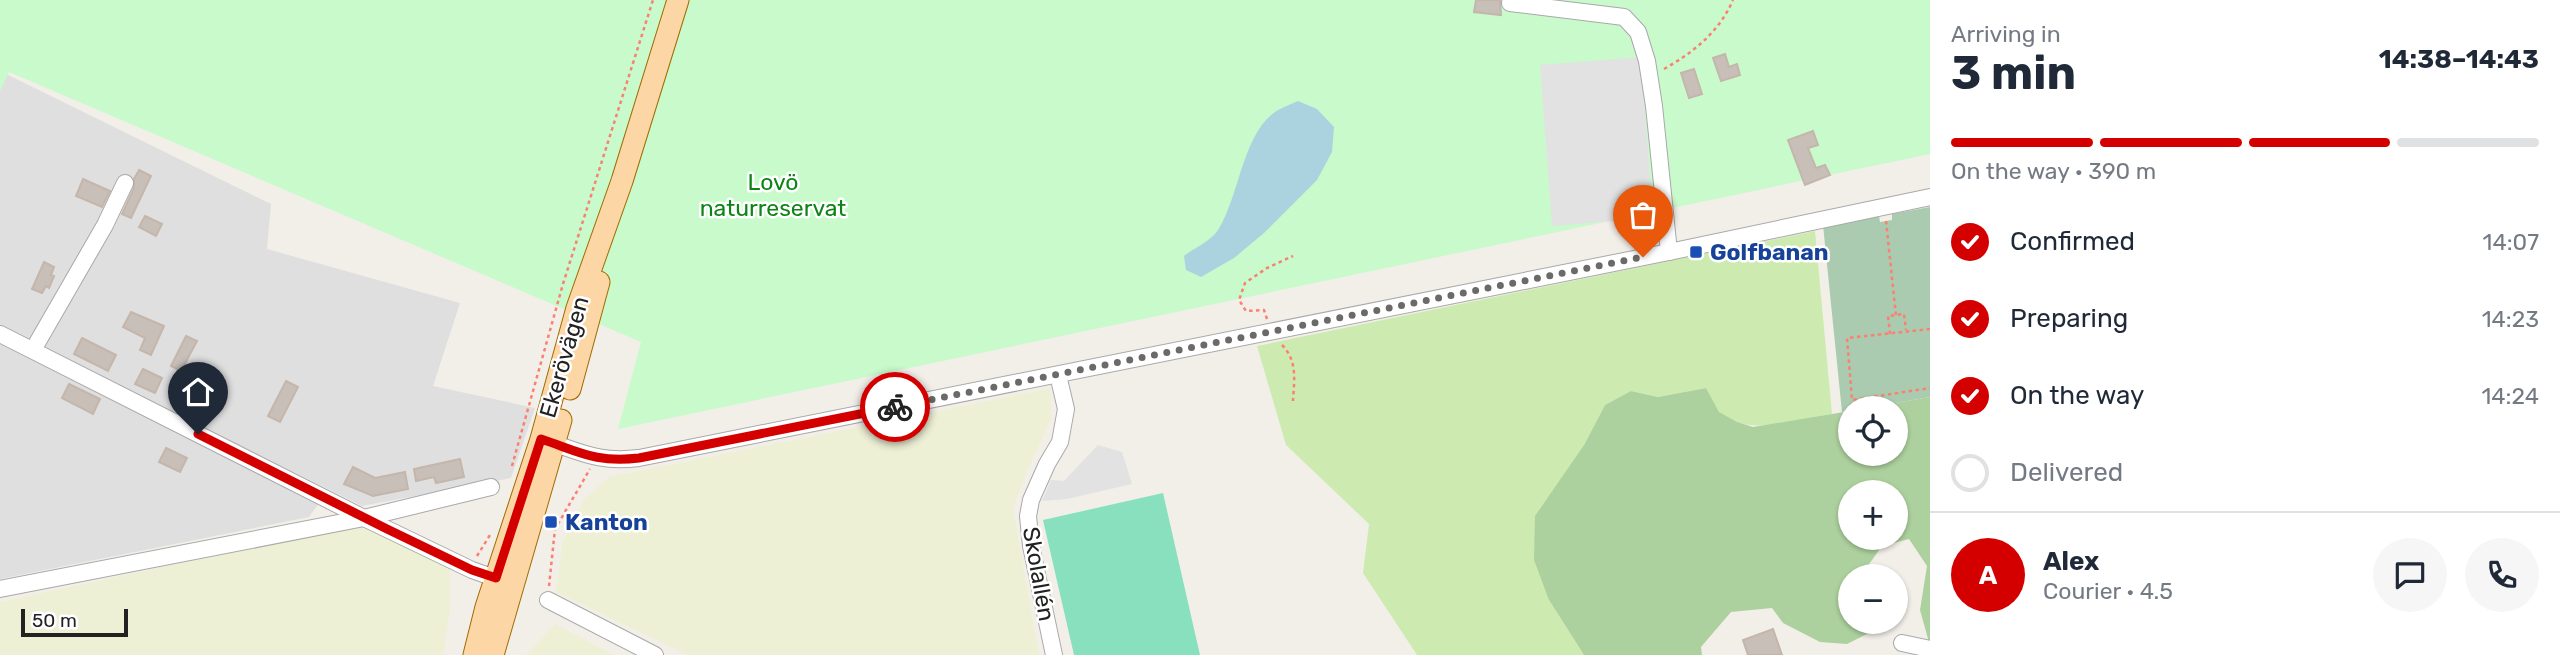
<!DOCTYPE html>
<html lang="en">
<head>
<meta charset="utf-8">
<style>
  :root { --surface:#fff; --page:#f6f6f7; --text:#1f2937; --muted:#747a83; --line:#e0e1e3; --accent:#d40000 }
  body { margin:0; font-family:Rubik,sans-serif; background:var(--page); color:var(--text); height:100vh; display:flex; flex-direction:column; font-size:26px; white-space:nowrap }
  * { box-sizing:border-box; margin:0 }
  p { font-size:23px; color:var(--muted) }
  .icon { flex:none; width:38px; height:38px; fill:none; stroke:currentColor; stroke-width:2; stroke-linecap:round; stroke-linejoin:round }
  .map { position:relative; flex:1; overflow:hidden }
  .drawer { display:flex; flex-direction:column; background:var(--surface); width:630px }
  .drawer>* { flex:none }
  .fabs { position:absolute; left:1838px; top:396px; display:grid; gap:14px }
  .fabs a { display:grid; place-items:center; width:70px; height:70px; border-radius:50%; background:var(--surface); box-shadow:0 2px 5px #0004; font-size:35px }
  .scale { position:absolute; left:21px; bottom:18px; width:107px; box-sizing:border-box; padding-left:7px; border:4px solid #222; border-top:0; font-size:19px; line-height:24px; white-space:nowrap; color:#222; -webkit-text-stroke:5px #fff; paint-order:stroke }
  .pin { position:absolute; display:grid; place-items:center; width:60px; height:60px; color:#fff; margin:-72px -30px; border-radius:50% 50% 50% 0; rotate:-45deg; box-shadow:0 0 7px #0007 }
  .pin .icon { rotate:45deg }
  .courier { position:absolute; display:grid; place-items:center; width:70px; height:70px; margin:-35px; border:5px solid #d40000; border-radius:50%; background:#fff; color:#222; box-shadow:0 2px 9px #0007 }
  .head em { font-style:normal; font-weight:700 }
  .head div { display:flex; flex-direction:column-reverse }
  .head { display:flex; align-items:center; justify-content:space-between; height:119px; padding:0 21px }
  h1 { font-size:46px; font-weight:700; line-height:52px }
  .bar { display:grid; grid-template-columns:repeat(4,1fr); gap:10px 7px; align-content:center; height:84px; padding:0 21px }
  .bar i { height:9px; border-radius:5px; background:var(--line) }
  .bar .active { background:var(--accent) }
  .bar p { grid-column:span 4 }
  .line { display:flex; align-items:center; gap:18px; padding:0 21px; border-top:2px solid var(--line) }
  .line div { flex:1 }
  .round { display:grid; place-items:center; flex:none; width:74px; height:74px; border-radius:37px; background:var(--page) }
  ol { padding:0 21px; list-style:none }
  li { display:flex; align-items:center; gap:21px; height:77px }
  li p { margin-inline-start:auto }
  li .icon { padding:7px; border-radius:50%; background:var(--accent); color:#fff; stroke-width:4 }
  li:last-child { color:var(--muted) }
  li i { width:38px; height:38px; border:4px solid var(--line); border-radius:50% }
  main { display:flex; flex:1; min-height:0 }
  .map>svg:first-child { display:block }
  .residential { fill:#e0dfdf }
  .farmland { fill:#eef0d5 }
  .grass { fill:#cdebb0 }
  .forest { fill:#add19e; fill-rule:evenodd }
  .cemetery { fill:#aacbaf }
  .park { fill:#c8facc }
  .pitch { fill:#88e0be }
  .parking { fill:#e2e2e2 }
  .water { fill:#aad3df }
  .building { fill:#c7bfb8; stroke:#c4b6ab; stroke-width:2 }
  .lines { fill:none; stroke-linecap:round; stroke-linejoin:round }
  .minor-casing { stroke:#a9a9a9; stroke-width:18 }
  .major-casing { stroke:#a06b00; stroke-width:23 }
  .path { stroke:#fa8072; stroke-width:2.5; stroke-dasharray:3.5 3.5; stroke-linecap:butt }
  .minor { stroke:#fff; stroke-width:16 }
  .major { stroke:#fcd6a4; stroke-width:21 }
  .done { stroke:#6b6a68; stroke-width:7; stroke-dasharray:0 12.6 }
  .route { stroke:#d40000; stroke-width:9 }
  .transit-dot { fill:#1a4fb4; stroke:#fff; stroke-width:2.5 }
  .labels { text-anchor:middle; dominant-baseline:central; stroke-width:5; stroke-linejoin:round; paint-order:stroke }
  .park-label { font-size:23px; fill:#0c8416; stroke:#fff }
  .transit-label { font-size:23px; font-weight:bold; fill:#164399; stroke:#fff; text-anchor:start }
  .street-label { font-size:23px; fill:#222; stroke:#fff }
</style>
</head>
<body>
<main>
<div class="map">
<svg width="1930" height="655" viewBox="0 0 1930 655">
  <rect width="100%" height="100%" fill="#f2efe9"/>
  <g class="residential">
    <polygon points="2,72 271,204 267,249 460,303 433,386 535,408 511,478 362,506 0,327 0,78"/>
    <polygon points="0,340 322,499 309,517 0,579"/>
  </g>
  <g class="farmland">
    <polygon points="1051,388 1051,419 1026,474 1013,508 1039,655 688,655 556,592 562,543 584,499 609,477"/>
    <polygon points="363,524 450,567 450,609 443,655 0,655 0,602"/>
    <polygon points="555,624 615,655 526,655"/>
  </g>
  <path class="grass" d="M1815,231L1832,414C1800,419 1746,438 1719,412C1713,406 1710,395 1706,388L1658,397L1631,391L1605,405L1584,445L1549,600L1584,655H1417L1363,573L1369,524L1286,445L1257,346Z"/>
  <path class="forest" d="M1706,388L1719,412L1737,422L1753,427L1850,411V453H1895V408H1866L1930,397V646L1920,610L1927,566L1909,539L1882,546L1867,567L1868,576H1850V621H1879L1881,627L1847,644L1820,642L1783,623L1772,608L1731,612L1701,647L1702,655H1584L1549,600L1534,560L1535,516L1584,445L1605,405L1631,391L1658,397ZM1850,492H1895V537H1850Z"/>
  <polygon class="cemetery" points="1930,207 1930,397 1866,408 1850,408 1850,411 1842,412 1823,225 1879,216 1880,222 1892,220 1892,214"/>
  <polygon class="park" points="0,0 1930,0 1930,154 618,429 641,342 9,72 0,91"/>
  <polygon class="pitch" points="1163,493 1200,655 1074,655 1043,520"/>
  <g class="parking">
    <polygon points="1641,57 1653,218 1552,226 1540,65"/>
    <polygon points="1098,445 1122,452 1132,484 1067,499 1042,501 1051,480 1064,481"/>
  </g>
  <path class="water" d="M1298,101L1317,109L1334,127L1332,152L1317,180L1264,233L1234,258L1201,277L1186,270L1184,256C1194,248 1211,241 1218,230C1240,196 1242,132 1278,110C1284,107 1291,104 1298,101Z"/>
  <g class="building">
    <polygon points="1476,0 1500,0 1501,15 1474,12"/>
    <polygon points="1725,54 1729,67 1737,64 1740,75 1721,81 1713,58"/>
    <polygon points="1694,69 1702,94 1689,98 1681,73"/>
    <polygon points="1813,131 1818,145 1808,148 1816,168 1825,165 1830,175 1805,185 1788,140"/>
    <polygon points="139,170 151,176 131,218 122,214 134,188 134,179"/>
    <polygon points="83,179 110,191 102,207 76,196"/>
    <polygon points="145,216 162,224 156,236 139,227"/>
    <polygon points="44,262 54,267 51,275 54,276 49,288 46,286 42,293 32,289"/>
    <polygon points="131,312 164,326 151,355 140,350 145,338 123,327"/>
    <polygon points="186,336 197,341 181,371 171,366"/>
    <polygon points="82,338 116,355 108,371 74,354"/>
    <polygon points="143,369 162,378 155,393 135,384"/>
    <polygon points="286,381 298,387 280,422 268,416"/>
    <polygon points="69,384 100,399 93,414 62,398"/>
    <polygon points="166,448 187,458 180,472 159,462"/>
    <polygon points="460,459 464,477 436,483 434,477 416,481 414,469"/>
    <polygon points="353,467 375,478 405,472 408,489 373,496 344,484"/>
    <polygon points="1773,629 1782,655 1748,655 1743,640"/>
  </g>
  <g class="lines">
    <g class="minor-casing">
      <g id="minor">
        <polyline points="1510,3 1624,17 1638,32 1647,61 1654,106 1669,252"/>
        <polyline points="0,334 364,518 472,570 503,581"/>
        <polyline points="33,350 105,225 125,183"/>
        <path d="M543,440C582,452 597,463 639,458L1669,252L1930,197"/>
        <polyline points="0,589 364,518 491,487"/>
        <polyline points="548,600 655,655"/>
        <polyline points="1902,643 1930,649"/>
        <polyline points="1054,655 1031,546 1028,516 1031,500 1047,464 1060,442 1066,409 1058,375"/>
      </g>
    </g>
    <g class="major-casing">
      <g id="major">
        <polyline points="570,389 599,282"/>
        <polyline points="474,655 486,607 541,439 577,308 622,181 678,0"/>
        <polyline points="493,655 561,420"/>
      </g>
    </g>
    <g class="path">
      <path d="M1664,69C1694,52 1719,32 1733,0"/>
      <polyline points="1886,221 1896,316"/>
      <polyline points="1267,319 1264,310 1246,311 1239,300 1245,283 1267,268 1293,256"/>
      <polyline points="1930,329 1847,338 1852,400 1930,388"/>
      <polyline points="1890,334 1888,316 1904,314 1906,330"/>
      <path d="M1282,345C1298,361 1294,381 1293,401"/>
      <polyline points="512,466 563,284 653,0"/>
      <polyline points="477,556 490,535"/>
      <polyline points="549,586 555,529 590,469"/>
    </g>
    <use href="#minor" class="minor"/>
    <use href="#major" class="major"/>
  </g>
  <g class="lines">
    <polyline class="done" points="895,407 1643,257"/>
    <path class="route" d="M198,434L387,529L472,570L496,578L541,439C580,452 596,463 639,458L895,407"/>
  </g>
  <g class="transit-dot">
    <rect x="1689" y="245" width="14" height="14" rx="3.5"/>
    <rect x="544" y="515" width="14" height="14" rx="3.5"/>
  </g>
  <g class="labels">
    <g class="park-label">
      <text x="773" y="182">Lovö<tspan x="773" dy="26">naturreservat</tspan></text>
    </g>
    <g class="transit-label">
      <text x="1710" y="252">Golfbanan</text>
      <text x="565" y="522">Kanton</text>
    </g>
    <g class="street-label">
      <text transform="translate(564 357) rotate(-74)">Ekerövägen</text>
      <text transform="translate(1039 574) rotate(80)">Skolallén</text>
    </g>
  </g>
</svg>
<div class="fabs">
<a><svg class="icon" aria-label="locate" viewBox="0 0 24 24"><circle cx="12" cy="12" r="6"/><path d="M12 2v4M12 18v4M2 12h4M18 12h4"/></svg></a>
<a>+</a>
<a>−</a>
</div>
<div class="scale">50 m</div>
<div class="pin" style="left:1643px;top:257px;background:#ea580c"><svg class="icon" aria-label="bag" viewBox="0 0 24 24"><path d="M5 8h14l-1 12H6zM9 8a3 3 0 0 1 6 0"/></svg></div>
<div class="pin" style="left:198px;top:434px;background:#1f2937"><svg class="icon" aria-label="home" viewBox="0 0 24 24"><path d="M3 11l9-7 9 7M6 9v11h12V9"/></svg></div>
<div class="courier" style="left:895px;top:407px"><svg class="icon" aria-label="bike" viewBox="0 0 24 24"><circle cx="6" cy="16" r="4"/><circle cx="18" cy="16" r="4"/><path d="M6 16l4-8h5l3 8M10 8l3 8H6M13 5h3"/></svg></div>
</div>
<section class="drawer">
<div class="head"><div><h1>3 min</h1><p>Arriving in</p></div><em>14:38–14:43</em></div>
<div class="bar"><i class="active"></i><i class="active"></i><i class="active"></i><i></i><p>On the way · 390 m</p></div>
<ol>
<li><svg class="icon" aria-label="check" viewBox="0 0 24 24"><path d="M5 12l5 5 9-10"/></svg>Confirmed<p>14:07</p></li>
<li><svg class="icon" aria-label="check" viewBox="0 0 24 24"><path d="M5 12l5 5 9-10"/></svg>Preparing<p>14:23</p></li>
<li><svg class="icon" aria-label="check" viewBox="0 0 24 24"><path d="M5 12l5 5 9-10"/></svg>On the way<p>14:24</p></li>
<li><i></i>Delivered</li>
</ol>
<div class="line" style="height:126px"><b class="round" style="background:var(--accent);color:#fff">A</b><div><b>Alex</b><p>Courier · 4.5</p></div><a class="round"><svg class="icon" aria-label="chat" viewBox="0 0 24 24"><path d="M4 5h16v11H9l-5 4z"/></svg></a><a class="round"><svg class="icon" aria-label="phone" viewBox="0 0 24 24"><path d="M5 4h4l2 5-3 2q2 4 5 5l2-3 5 2v4C11 20 4 13 5 4z"/></svg></a></div>
</section>
</main>
</body>
</html>
